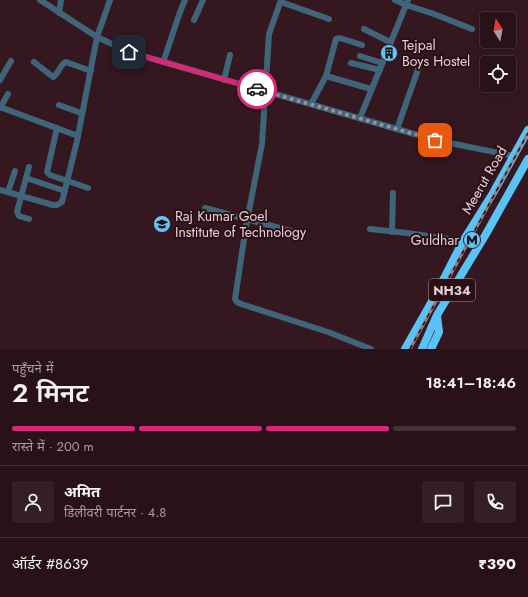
<!DOCTYPE html>
<html lang="hi">
<head>
<meta charset="utf-8">
<style>
  :root { --surface:#281217; --page:#342024; --text:#f1f3f6; --muted:#a59ea1; --line:#443236; --accent:#db2777 }
  body { margin:0; font-family:Jost,"Noto Sans Devanagari",sans-serif; background:var(--page); color:var(--text); height:100vh; display:flex; flex-direction:column; font-size:15px; white-space:nowrap }
  * { box-sizing:border-box; margin:0 }
  p { font-size:13px; color:var(--muted) }
  .icon { flex:none; width:22px; height:22px; fill:none; stroke:currentColor; stroke-width:2; stroke-linecap:round; stroke-linejoin:round }
  .map { position:relative; height:349px; overflow:hidden }
  .panel { display:flex; flex-direction:column; background:var(--surface); flex:1 }
  .panel>* { flex:none }
  .needle { width:26px; rotate:349deg }
  .controls { position:absolute; left:480px; top:12px; display:grid; gap:8px }
  .controls a { display:grid; place-items:center; width:36px; height:36px; border-radius:4px; background:var(--surface); box-shadow:0 2px 10px #0003,0 0 0 1px var(--line); font-size:20px }
  .pin { position:absolute; display:grid; place-items:center; width:34px; height:34px; color:#fff; margin:-17px; border-radius:8px; box-shadow:0 2px 6px #0006 }
  .courier { position:absolute; display:grid; place-items:center; width:40px; height:40px; margin:-20px; border:3px solid #db2777; border-radius:50%; background:#fff; color:#222; box-shadow:0 1px 5px #0007 }
  .headline em { font-style:normal; font-weight:600 }
  .headline div { display:flex; flex-direction:column-reverse }
  .headline { display:flex; align-items:center; justify-content:space-between; height:68px; padding:0 12px }
  h1 { font-size:26px; font-weight:600; line-height:30px }
  .bar { display:grid; grid-template-columns:repeat(4,1fr); gap:6px 4px; align-content:center; height:48px; padding:0 12px }
  .bar i { height:5px; border-radius:3px; background:var(--line) }
  .bar .selected { background:var(--accent) }
  .bar p { grid-column:span 4 }
  .line { display:flex; align-items:center; gap:10px; padding:0 12px; border-top:1px solid var(--line) }
  .line div { flex:1 }
  .round { display:grid; place-items:center; flex:none; width:42px; height:42px; border-radius:4px; background:var(--page) }
  .map>svg:first-child { display:block }
  .lines { fill:none; stroke-linecap:round; stroke-linejoin:round }
  .minor { stroke:#3f657a; stroke-width:6 }
  .highway { stroke:#59c3f6; stroke-width:8 }
  .rail-casing { stroke:#977e83; stroke-width:3 }
  .rail { stroke:#2a0f16; stroke-width:1.5; stroke-dasharray:4.5; stroke-linecap:butt }
  .done { stroke:#a79095; stroke-width:4; stroke-dasharray:0 7.2 }
  .route { stroke:#db2777; stroke-width:5 }
  .labels { text-anchor:middle; dominant-baseline:central; stroke-width:4; stroke-linejoin:round; paint-order:stroke }
  .shield { fill:#2a0f16; stroke:#ad969b; stroke-width:1 }
  .shield-label { font-size:13px; font-weight:bold; fill:#e5d0d4 }
  .poi-label { font-size:14px; fill:#e5d0d4; stroke:#2a0f16; text-anchor:start }
  .street-label { font-size:14px; fill:#e5d0d4; stroke:#2a0f16 }
</style>
</head>
<body>
<div class="map">
<svg width="528" height="349" viewBox="0 0 528 349">
  <rect width="100%" height="100%" fill="#35181f"/>
  <g class="lines">
    <g class="minor">
      <polyline points="40,0 97,37 129,52 435,140 514,156"/>
      <polyline points="281,0 269,34 262,144 246,226 235,299 237,302 241,304 328,332 371,349"/>
      <polyline points="395,0 406,5 434,14 472,29"/>
      <polyline points="281,2 329,19"/>
      <polyline points="59,13 61,0"/>
      <polyline points="194,20 203,0"/>
      <polyline points="364,29 390,42"/>
      <polyline points="360,56 382,63"/>
      <path d="M34,62L53,77C59,74 59,65 66,62L91,71"/>
      <path d="M163,62C171,41 176,20 185,0"/>
      <polyline points="351,63 380,70"/>
      <polyline points="326,76 371,89"/>
      <polyline points="0,80 11,61"/>
      <polyline points="224,80 230,55"/>
      <polyline points="311,104 326,76 336,39 340,38 362,45"/>
      <polyline points="59,105 81,113"/>
      <polyline points="0,107 78,136"/>
      <polyline points="0,108 8,94"/>
      <polyline points="360,118 408,0"/>
      <polyline points="57,128 47,172 50,175 88,188"/>
      <polyline points="397,129 421,61"/>
      <polyline points="26,178 65,191"/>
      <polyline points="0,190 53,205 57,205 62,202 77,141 97,37 110,0"/>
      <polyline points="8,192 15,171"/>
      <polyline points="205,208 291,231"/>
      <polyline points="29,219 19,216 17,212 29,167"/>
      <polyline points="370,229 407,233 463,241"/>
      <polyline points="392,232 393,193"/>
    </g>
    <g class="highway">
      <polyline points="405,349 435,296 463,241 493,193 528,130"/>
      <polyline points="422,349 437,315 486,234 528,159"/>
      <polyline points="431,349 439,332 437,316"/>
    </g>
    <g class="rail-casing">
      <polyline id="rail" points="410,349 528,133"/>
    </g>
    <use href="#rail" class="rail"/>
  </g>
  <g class="lines">
    <polyline class="done" points="257,89 435,140"/>
    <polyline class="route" points="129,52 257,89"/>
  </g>
  <defs>
    <g id="building-disc" transform="scale(0.9)"><circle r="9.5" fill="#69c3f1" stroke="#2a0f16"/><path d="M-4-6H4V6H1V3H-1V6H-4ZM-2.5-4.3h1.7v1.8h-1.7ZM.8-4.3h1.7v1.8H.8ZM-2.5-1h1.7V.8h-1.7ZM.8-1h1.7V.8H.8Z" fill="#111"/></g>
    <g id="university-disc" transform="scale(0.9)"><circle r="9.5" fill="#69c3f1" stroke="#2a0f16"/><path d="M0-5L7-2L0 1L-7-2ZM-4 1L0 2.5L4 1V4Q0 6-4 4Z" fill="#111"/></g>
    <g id="metro-disc" transform="scale(0.9)"><circle r="9.5" fill="#69c3f1" stroke="#2a0f16"/><path d="M-5.5 5V-5H-3L0 0L3-5H5.5V5H3V-.5L0 4L-3-.5V5Z" fill="#111"/></g>
  </defs>
  <g fill-rule="evenodd">
    <use href="#building-disc" x="389" y="53"/>
    <use href="#university-disc" x="162" y="224"/>
    <use href="#metro-disc" x="472" y="240"/>
  </g>
  <g class="labels">
    <rect class="shield" x="429" y="279" width="46" height="22" rx="3"/>
    <g class="shield-label">
      <text x="452" y="290">NH34</text>
    </g>
    <g class="poi-label">
      <text x="402" y="45">Tejpal<tspan x="402" dy="16">Boys Hostel</tspan></text>
      <text x="175" y="216">Raj Kumar Goel<tspan x="175" dy="16">Institute of Technology</tspan></text>
      <text x="459" y="240" text-anchor="end">Guldhar</text>
    </g>
    <g class="street-label">
      <text transform="translate(484 180) rotate(-60)">Meerut Road</text>
    </g>
  </g>
</svg>
<div class="controls">
<a><svg class="needle" viewBox="-14 -14 28 28"><path d="M0-13l5 13h-10z" fill="#e53935"/><path d="M0 13l5-13h-10z" fill="#a59ea1"/></svg></a>
<a><svg class="icon" aria-label="locate" viewBox="0 0 24 24"><circle cx="12" cy="12" r="6"/><path d="M12 2v4M12 18v4M2 12h4M18 12h4"/></svg></a>
</div>
<div class="pin" style="left:435px;top:140px;background:#ea580c"><svg class="icon" aria-label="bag" viewBox="0 0 24 24"><path d="M5 8h14l-1 12H6zM9 8a3 3 0 0 1 6 0"/></svg></div>
<div class="pin" style="left:129px;top:52px;background:#1f2937"><svg class="icon" aria-label="home" viewBox="0 0 24 24"><path d="M3 11l9-7 9 7M6 9v11h12V9"/></svg></div>
<div class="courier" style="left:257px;top:89px"><svg class="icon" aria-label="car" viewBox="0 0 24 24"><path d="M5 17H2v-5l4-1 3-4h7l3 4 3 1v5h-3M9 17h6M6 11h13"/><circle cx="7" cy="17" r="2"/><circle cx="17" cy="17" r="2"/></svg></div>
</div>
<section class="panel">
<div class="headline"><div><h1>2 मिनट</h1><p>पहुँचने में</p></div><em>18:41–18:46</em></div>
<div class="bar"><i class="selected"></i><i class="selected"></i><i class="selected"></i><i></i><p>रास्ते में · 200 m</p></div>
<div class="line" style="height:72px"><a class="round"><svg class="icon" aria-label="person" viewBox="0 0 24 24"><circle cx="12" cy="8" r="4"/><path d="M4 21q1-7 8-7t8 7"/></svg></a><div><b>अमित</b><p>डिलीवरी पार्टनर · 4.8</p></div><a class="round"><svg class="icon" aria-label="chat" viewBox="0 0 24 24"><path d="M4 5h16v11H9l-5 4z"/></svg></a><a class="round"><svg class="icon" aria-label="phone" viewBox="0 0 24 24"><path d="M5 4h4l2 5-3 2q2 4 5 5l2-3 5 2v4C11 20 4 13 5 4z"/></svg></a></div>
<div class="line" style="height:52px"><div>ऑर्डर #8639</div><b>₹390</b></div>
</section>
</body>
</html>
